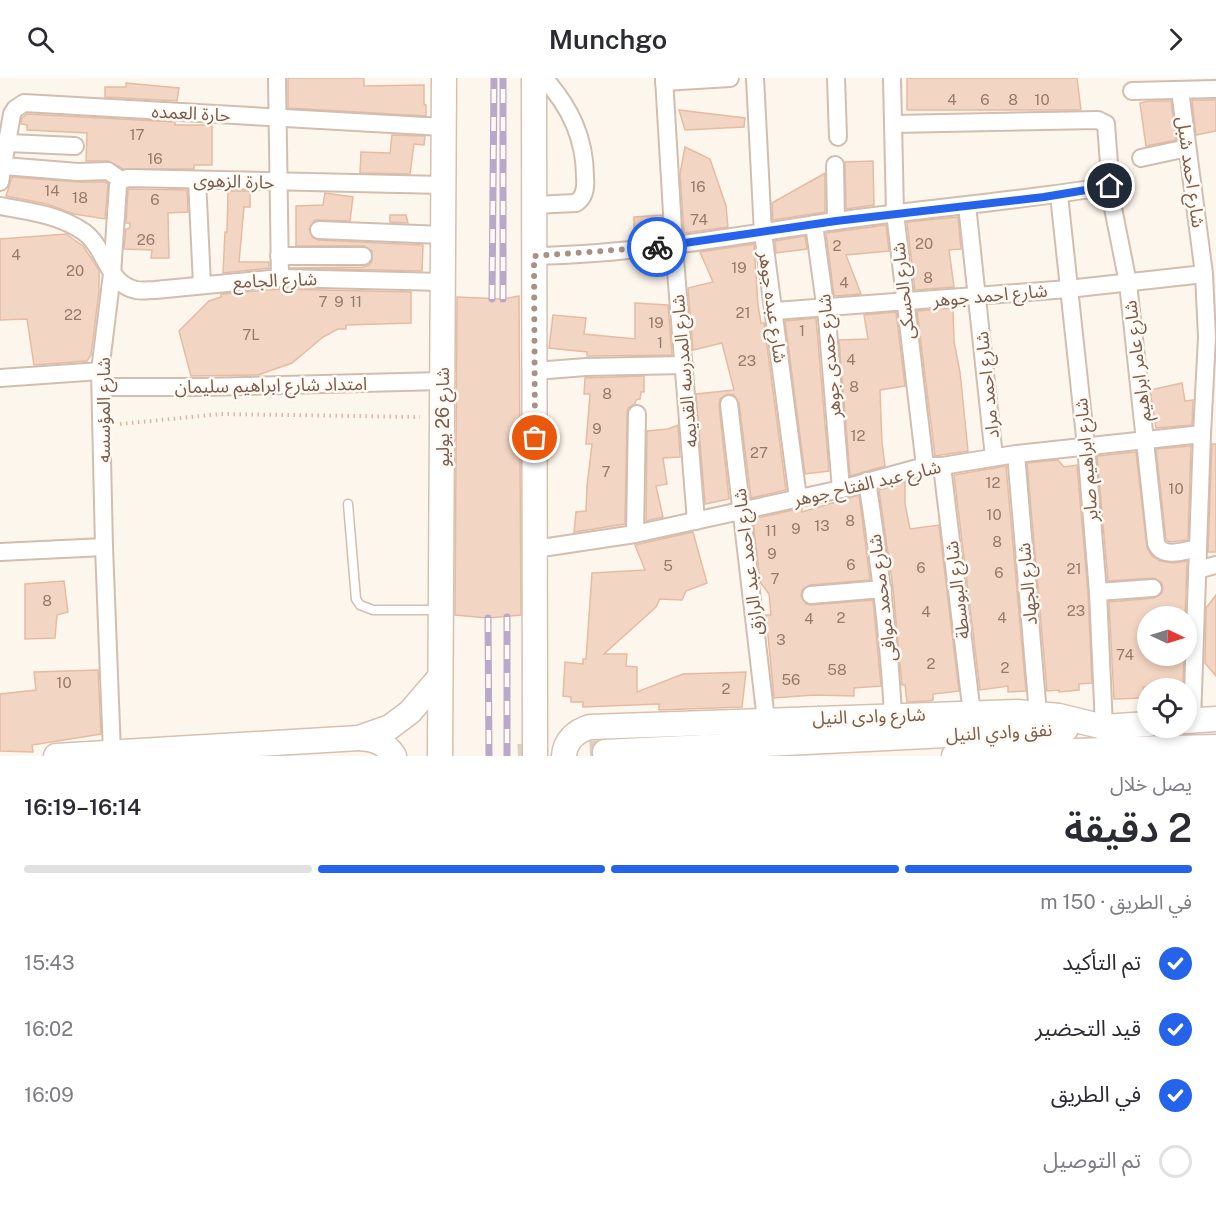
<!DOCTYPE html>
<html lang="ar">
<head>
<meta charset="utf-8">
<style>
  :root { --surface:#fff; --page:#f2f2f3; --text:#2b2b33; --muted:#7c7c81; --line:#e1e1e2; --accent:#2563eb }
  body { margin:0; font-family:"Public Sans","Noto Sans Arabic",sans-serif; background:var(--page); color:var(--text); direction:rtl; height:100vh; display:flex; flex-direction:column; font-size:22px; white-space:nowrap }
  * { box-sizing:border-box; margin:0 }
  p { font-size:20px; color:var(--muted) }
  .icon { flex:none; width:33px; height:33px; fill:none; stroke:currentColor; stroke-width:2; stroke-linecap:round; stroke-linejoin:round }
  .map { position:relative; height:678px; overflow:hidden; direction:ltr }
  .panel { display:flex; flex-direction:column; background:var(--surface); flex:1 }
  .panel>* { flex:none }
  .needle { width:39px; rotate:94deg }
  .fabs { position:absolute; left:1137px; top:528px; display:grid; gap:12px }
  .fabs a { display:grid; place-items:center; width:60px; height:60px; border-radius:50%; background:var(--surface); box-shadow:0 3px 9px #0003; font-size:30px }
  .pin { position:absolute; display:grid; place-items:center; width:51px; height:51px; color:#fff; margin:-26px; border:3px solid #fff; border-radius:50%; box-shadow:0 2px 6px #0007 }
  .courier { position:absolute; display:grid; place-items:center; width:60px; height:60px; margin:-30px; border:4px solid #2563eb; border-radius:50%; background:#fff; color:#222; box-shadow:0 2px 8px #0007 }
  .head em { font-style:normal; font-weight:600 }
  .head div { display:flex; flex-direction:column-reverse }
  .head { display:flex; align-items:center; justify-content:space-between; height:102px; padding:0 24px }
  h1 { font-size:39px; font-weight:600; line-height:45px }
  .bar { display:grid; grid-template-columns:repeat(4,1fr); gap:9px 6px; align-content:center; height:72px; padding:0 24px }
  .bar i { height:8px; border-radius:4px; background:var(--line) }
  .bar .active { background:var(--accent) }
  .bar p { grid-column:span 4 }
  ol { padding:0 24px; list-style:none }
  li { display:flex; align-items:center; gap:18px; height:66px }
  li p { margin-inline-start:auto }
  li .icon { padding:6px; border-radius:50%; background:var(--accent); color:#fff; stroke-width:4 }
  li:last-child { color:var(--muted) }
  li i { width:33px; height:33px; border:3px solid var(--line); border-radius:50% }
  header { display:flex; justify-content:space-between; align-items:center; height:78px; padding:0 24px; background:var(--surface); font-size:27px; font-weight:600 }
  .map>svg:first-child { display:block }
  .building { fill:#f3d5c3; stroke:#e6bba3; stroke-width:1.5 }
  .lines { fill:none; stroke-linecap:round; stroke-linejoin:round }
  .secondary-tunnel { stroke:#dcd0c4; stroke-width:24; stroke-dasharray:24 12; stroke-linecap:butt }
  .lane-casing { stroke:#d1beb0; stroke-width:11 }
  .street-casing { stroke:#d1beb0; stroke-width:20 }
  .secondary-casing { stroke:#d6c0b0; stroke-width:27 }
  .path { stroke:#d9b8a5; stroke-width:4; stroke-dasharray:1.5 4.5; stroke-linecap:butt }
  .lane { stroke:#fff; stroke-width:8 }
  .street { stroke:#fff; stroke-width:16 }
  .secondary { stroke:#fff; stroke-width:24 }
  .rail-casing { stroke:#b9a8c9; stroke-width:7 }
  .rail { stroke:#fffaf3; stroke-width:4.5; stroke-dasharray:14; stroke-linecap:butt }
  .done { stroke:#a89285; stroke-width:6; stroke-dasharray:0 10.8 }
  .route { stroke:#2563eb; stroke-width:8 }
  .labels { text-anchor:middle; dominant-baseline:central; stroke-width:5; stroke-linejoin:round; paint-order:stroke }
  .number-label { font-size:15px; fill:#987a6a }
  .street-label { font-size:18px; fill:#7a5c4d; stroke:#fffaf3 }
</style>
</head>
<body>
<header><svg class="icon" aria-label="forward" viewBox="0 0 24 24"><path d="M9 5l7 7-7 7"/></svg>Munchgo<svg class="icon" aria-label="search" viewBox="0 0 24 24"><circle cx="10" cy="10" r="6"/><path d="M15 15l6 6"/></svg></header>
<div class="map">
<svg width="1216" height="678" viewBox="0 0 1216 678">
  <rect width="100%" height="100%" fill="#fdf6ec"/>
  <g class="building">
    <polygon points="288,0 364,0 364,8 424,7 424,26 426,27 426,38 288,30"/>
    <polygon points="907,0 1077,0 1081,32 907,32"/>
    <polygon points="126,5 179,10 177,23 105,19 105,9 126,9"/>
    <polygon points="1192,22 1216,22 1216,53 1196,57"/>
    <polygon points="1149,23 1171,23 1176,62 1146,68 1140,25"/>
    <polygon points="679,32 745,40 744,49 685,52"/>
    <polygon points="27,36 175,44 175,47 212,47 212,87 194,87 194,91 123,91 108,83 86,83 87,55 27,52 27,47 21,46 22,40"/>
    <polygon points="392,57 425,58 424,67 414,66 410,96 360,95 361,74 390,75"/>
    <polygon points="685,69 710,81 726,128 728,149 684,155 680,96"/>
    <polygon points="873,83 874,127 846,131 845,84"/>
    <polygon points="825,95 825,134 773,142 772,125"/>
    <polygon points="12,99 77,104 105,104 108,106 105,141 74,136 47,126 6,118"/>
    <polygon points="128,111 187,112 188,134 168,135 169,180 151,180 152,172 124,171 126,151 130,150 130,145 126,145"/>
    <polygon points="228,113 250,113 250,129 244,129 239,184 269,184 269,190 223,195 225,154 227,154"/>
    <polygon points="325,115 353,119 350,143 315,142 309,151 313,160 319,162 423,167 422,193 290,190 363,189 369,187 372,183 372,173 364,168 296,168 296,128 323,127"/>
    <polygon points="390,137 406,137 408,145 390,144"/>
    <polygon points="662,137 663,158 634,161 634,139"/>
    <polygon points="958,139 961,171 949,172 954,209 915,212 907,144"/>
    <polygon points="886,147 889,173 846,177 861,216 834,218 826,155"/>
    <polygon points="66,156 83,168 99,192 99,213 91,277 87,283 34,287 27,241 0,242 0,161"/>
    <polygon points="805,158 807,171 776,175 775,163"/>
    <polygon points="754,166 758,227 761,245 764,245 786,412 751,420 739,325 734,317 727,316 720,321 719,327 729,421 705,426 696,316 734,312 722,265 693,272 688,210 713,204 700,174"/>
    <polygon points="280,211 411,214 411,245 346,247 346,251 338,251 323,259 292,285 258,297 191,298 179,253 209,223 221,219 221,216"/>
    <polygon points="519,218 521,537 488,540 455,537 457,219 503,221"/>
    <polygon points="635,225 668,227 672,277 587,278 587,274 549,270 553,237 586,240 584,256 635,261"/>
    <polygon points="953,230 954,264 960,294 968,373 935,378 917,233"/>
    <polygon points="896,234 905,308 880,312 882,365 885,388 850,398 839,262 868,261 864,237"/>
    <polygon points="816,240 829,393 805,396 785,243"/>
    <polygon points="644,298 644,314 641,314 640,321 636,322 635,326 628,330 627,336 625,446 574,454 576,434 586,433 587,408 592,366 586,366 590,316 584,316 585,300"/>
    <polygon points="1182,305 1185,323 1193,322 1192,347 1156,350 1150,312"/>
    <polygon points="678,347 680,379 663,380 667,406 656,408 663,439 646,443 647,353 668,351"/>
    <polygon points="1212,366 1216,366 1216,474 1208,474"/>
    <polygon points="1191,368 1188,462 1170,464 1166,462 1156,371"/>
    <polygon points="1136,374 1147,470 1152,478 1160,483 1174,485 1187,483 1185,538 1148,538 1148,578 1184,578 1183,606 1143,609 1144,620 1114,621 1109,524 1154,520 1162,515 1163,510 1161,504 1153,500 1108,503 1097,378"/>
    <polygon points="1058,382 1064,389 1077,387 1088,515 1092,605 1079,606 1079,612 1059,614 1059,612 1047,613 1027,385"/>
    <polygon points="1006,388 1026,613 1008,614 1008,608 980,612 954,397"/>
    <polygon points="905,404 905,426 910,451 939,447 959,613 933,616 933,622 927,623 907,624 905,607 902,607 893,510 879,412"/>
    <polygon points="859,417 870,502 810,507 802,512 801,518 806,526 811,527 873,522 881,608 854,610 854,618 814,617 774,620 766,537 771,537 769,516 760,504 753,441 802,430 802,434"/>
    <polygon points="693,454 707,505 686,513 682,522 660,521 656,529 604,576 627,576 626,588 637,589 637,614 683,596 746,594 742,629 659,632 659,626 583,629 583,624 571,624 571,619 563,618 565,584 583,586 583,581 586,581 592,495 645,492 635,467"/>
    <polygon points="64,503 68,534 57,537 55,560 25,561 25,506"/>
    <polygon points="1216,517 1216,598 1205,585 1206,530"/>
    <polygon points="98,592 101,656 32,667 33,674 0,673 0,616 36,612 34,594"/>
  </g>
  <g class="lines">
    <polyline class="secondary-tunnel" points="518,678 605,674"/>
    <g class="lane-casing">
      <polyline id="lane" points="348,426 356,521 360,527 373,532 440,532"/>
    </g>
    <g class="street-casing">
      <g id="street">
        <polyline points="277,0 280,200"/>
        <polyline points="664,0 674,168 696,443"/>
        <polyline points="755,0 763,155 798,420"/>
        <polyline points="836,0 838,59"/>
        <polyline points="892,0 895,135 925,388"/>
        <polyline points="664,4 730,0"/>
        <polyline points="1180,12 1204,196 1207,259 1202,356 1192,643"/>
        <polyline points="1132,13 1216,11"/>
        <path d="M894,46L1098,42L1106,46L1112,125L1128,205L1156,465C1162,481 1184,473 1198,470"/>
        <polyline points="8,65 75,68"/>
        <polyline points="1141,80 1187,70"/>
        <polyline points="835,87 836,143"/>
        <polyline points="4,88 78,94 108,93 121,102"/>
        <polyline points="197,102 202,206"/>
        <polyline points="0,104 12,36 15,31 24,25 443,49"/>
        <polyline points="1059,117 1086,368 1098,514 1104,649"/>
        <path d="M534,127L576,125C585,119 586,109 585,99C585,60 570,29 544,0"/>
        <polyline points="967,127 994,379"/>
        <path d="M0,128C29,133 60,137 84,154C106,170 107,206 136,212C142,213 149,212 155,212L280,200L443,204"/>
        <polyline points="814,146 827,241 841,411"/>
        <polyline points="319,152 443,157"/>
        <polyline points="279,178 363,178"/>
        <path d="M534,178C636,176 736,158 836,143C927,130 1019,123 1110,108"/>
        <polyline points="775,233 1068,211 1204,196"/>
        <polyline points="535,293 586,289 684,287"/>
        <polyline points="0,300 100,293"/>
        <polyline points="101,309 203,309 442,303"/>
        <polyline points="729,326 766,642"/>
        <polyline points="1016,376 1038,636"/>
        <polyline points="942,388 972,636"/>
        <path d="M867,403C879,481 889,558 893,637"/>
        <polyline points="635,456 637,336"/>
        <polyline points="535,471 635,456 841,411 925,388 942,388 1016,376 1202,356"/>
        <polyline points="0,474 104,469"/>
        <polyline points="1197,492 1216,487"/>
        <polyline points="1098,514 1153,510"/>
        <polyline points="811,517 883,511"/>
        <polyline points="112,675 104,469 100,293 112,196 118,108 121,102 128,100 443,107"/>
      </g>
    </g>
    <g class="secondary-casing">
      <g id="secondary">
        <polyline points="534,0 535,678"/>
        <polyline points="1186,643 1216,641"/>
        <path d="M359,660C374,661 385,664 394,678"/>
        <polyline points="605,674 1066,651"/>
        <polyline points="1114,675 1128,671 1216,669"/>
        <polyline points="56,678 359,660 390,649 410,634 440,599"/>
        <polyline points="440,678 444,0"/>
        <path d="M564,678C565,663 576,653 590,649L1017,634L1059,638L1104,649L1148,646"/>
        <polyline points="954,678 1128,671"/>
      </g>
    </g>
    <polyline class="path" points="120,346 221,336 420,339"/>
    <use href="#lane" class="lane"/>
    <use href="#street" class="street"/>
    <use href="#secondary" class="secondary"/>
    <g class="rail-casing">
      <g id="rail">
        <polyline points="492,221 494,0"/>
        <polyline points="503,221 503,0"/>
        <polyline points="507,539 507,678"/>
        <polyline points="488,540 489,678"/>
      </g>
    </g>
    <use href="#rail" class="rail"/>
  </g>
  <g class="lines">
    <polyline class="done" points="535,360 534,178 657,169"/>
    <polyline class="route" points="657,169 836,143 1044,119 1110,108"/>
  </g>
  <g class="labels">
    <g class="number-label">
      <text x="952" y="21">4</text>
      <text x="985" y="21">6</text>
      <text x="1013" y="21">8</text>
      <text x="1042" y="21">10</text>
      <text x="137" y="56">17</text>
      <text x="155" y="80">16</text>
      <text x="698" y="108">16</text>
      <text x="52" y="112">14</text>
      <text x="80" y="119">18</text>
      <text x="155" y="121">6</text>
      <text x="699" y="141">74</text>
      <text x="146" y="161">26</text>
      <text x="924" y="165">20</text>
      <text x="837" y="167">2</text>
      <text x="16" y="176">4</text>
      <text x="739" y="189">19</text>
      <text x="75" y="192">20</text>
      <text x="928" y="199">8</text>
      <text x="844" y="204">4</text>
      <text x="323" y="223">7</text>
      <text x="339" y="223">9</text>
      <text x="356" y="223">11</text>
      <text x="743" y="234">21</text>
      <text x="73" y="236">22</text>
      <text x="656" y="244">19</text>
      <text x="802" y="252">1</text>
      <text x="251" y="256">7L</text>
      <text x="660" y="264">1</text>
      <text x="851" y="281">4</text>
      <text x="747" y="282">23</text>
      <text x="854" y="308">8</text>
      <text x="607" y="315">8</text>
      <text x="597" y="350">9</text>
      <text x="858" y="357">12</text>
      <text x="759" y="374">27</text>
      <text x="606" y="393">7</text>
      <text x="993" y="404">12</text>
      <text x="1176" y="410">10</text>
      <text x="994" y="436">10</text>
      <text x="850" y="442">8</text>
      <text x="822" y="447">13</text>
      <text x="796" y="450">9</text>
      <text x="771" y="452">11</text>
      <text x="997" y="463">8</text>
      <text x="772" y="475">9</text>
      <text x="851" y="486">6</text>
      <text x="668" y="487">5</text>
      <text x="921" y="489">6</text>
      <text x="1074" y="490">21</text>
      <text x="999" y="494">6</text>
      <text x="775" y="500">7</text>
      <text x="47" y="522">8</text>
      <text x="1076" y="532">23</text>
      <text x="926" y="533">4</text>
      <text x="841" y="539">2</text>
      <text x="1002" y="539">4</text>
      <text x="809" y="540">4</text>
      <text x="781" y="561">3</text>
      <text x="1125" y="576">74</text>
      <text x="931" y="585">2</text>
      <text x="1005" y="589">2</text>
      <text x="837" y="591">58</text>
      <text x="791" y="601">56</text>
      <text x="64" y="604">10</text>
      <text x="726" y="610">2</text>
    </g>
    <g class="street-label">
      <text transform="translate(191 35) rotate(3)">حارة العمده</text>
      <text transform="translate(1191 94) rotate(82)">شارع احمد شبل</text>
      <text transform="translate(234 103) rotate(2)">حارة الزهوى</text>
      <text transform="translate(275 202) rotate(-2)">شارع الجامع</text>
      <text transform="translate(903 213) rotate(-96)">شارع الحسكى</text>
      <text transform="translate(990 217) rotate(-5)">شارع احمد جوهر</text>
      <text transform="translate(773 229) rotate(82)">شارع عبده جوهر</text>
      <text transform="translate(829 278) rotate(-95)">شارع حمدى جوهر</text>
      <text transform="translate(1137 283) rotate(-97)">شارع عامر ابراهيم</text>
      <text transform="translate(684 293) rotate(-95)">شارع المدرسه القديمه</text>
      <text transform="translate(271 307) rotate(-1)">امتداد شارع ابراهيم سليمان</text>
      <text transform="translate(987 307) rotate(-96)">شارع احمد مراد</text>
      <text transform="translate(103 332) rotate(-90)">شارع المؤسسه</text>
      <text transform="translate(442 339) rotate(-90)">شارع 26 يوليو</text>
      <text transform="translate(1086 382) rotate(-95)">شارع ابراهيم صابر</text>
      <text transform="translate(867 405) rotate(-13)">شارع عبد الفتاح جوهر</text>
      <text transform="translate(748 484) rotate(-97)">شارع احمد عبد الرازق</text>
      <text transform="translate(1027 506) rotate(-95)">شارع الجهاد</text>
      <text transform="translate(957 512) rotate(-97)">شارع البوسطة</text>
      <text transform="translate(882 520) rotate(-97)">شارع محمد موافى</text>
      <text transform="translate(869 638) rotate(-2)">شارع وادى النيل</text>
      <text transform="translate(999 654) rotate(-3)">نفق وادي النيل</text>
    </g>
  </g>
</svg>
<div class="fabs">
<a><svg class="needle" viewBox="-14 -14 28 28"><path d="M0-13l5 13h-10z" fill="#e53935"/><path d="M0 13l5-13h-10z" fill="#7c7c81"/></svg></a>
<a><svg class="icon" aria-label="locate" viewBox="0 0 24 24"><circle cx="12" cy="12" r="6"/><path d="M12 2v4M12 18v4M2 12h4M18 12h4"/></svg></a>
</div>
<div class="pin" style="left:535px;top:360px;background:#ea580c"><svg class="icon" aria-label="bag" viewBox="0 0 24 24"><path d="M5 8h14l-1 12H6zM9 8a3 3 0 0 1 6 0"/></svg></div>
<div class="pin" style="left:1110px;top:108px;background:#1f2937"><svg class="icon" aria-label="home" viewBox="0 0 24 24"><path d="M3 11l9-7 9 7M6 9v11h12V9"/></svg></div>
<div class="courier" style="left:657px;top:169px"><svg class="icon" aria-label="bike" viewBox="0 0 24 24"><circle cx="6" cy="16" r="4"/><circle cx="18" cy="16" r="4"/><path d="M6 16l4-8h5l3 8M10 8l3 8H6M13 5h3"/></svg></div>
</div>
<section class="panel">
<div class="head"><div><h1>2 دقيقة</h1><p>يصل خلال</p></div><em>16:14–16:19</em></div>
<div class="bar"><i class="active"></i><i class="active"></i><i class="active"></i><i></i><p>في الطريق · 150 m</p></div>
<ol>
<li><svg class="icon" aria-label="check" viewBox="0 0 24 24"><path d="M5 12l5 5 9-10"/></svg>تم التأكيد<p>15:43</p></li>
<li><svg class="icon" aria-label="check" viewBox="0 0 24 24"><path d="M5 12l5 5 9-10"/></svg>قيد التحضير<p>16:02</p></li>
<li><svg class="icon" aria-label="check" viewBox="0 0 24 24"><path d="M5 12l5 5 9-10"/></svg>في الطريق<p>16:09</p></li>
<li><i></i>تم التوصيل</li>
</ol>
</section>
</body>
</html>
